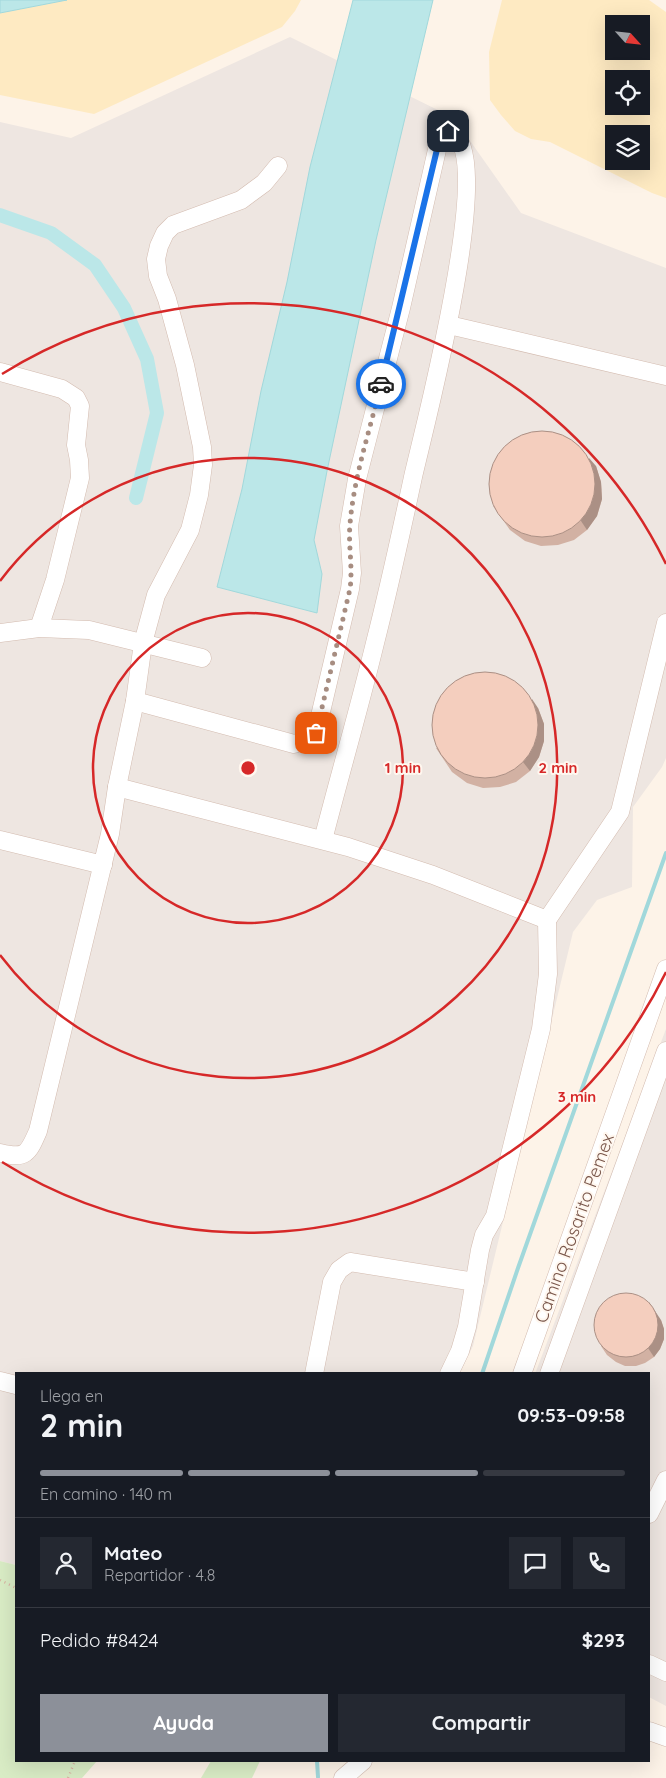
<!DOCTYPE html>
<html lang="es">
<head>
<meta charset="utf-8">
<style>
  :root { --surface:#171b24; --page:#242831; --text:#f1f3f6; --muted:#9ea1a6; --line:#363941; --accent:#8c9099 }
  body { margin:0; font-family:Quicksand,sans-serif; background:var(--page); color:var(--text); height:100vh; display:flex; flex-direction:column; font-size:19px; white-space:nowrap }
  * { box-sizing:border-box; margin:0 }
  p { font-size:16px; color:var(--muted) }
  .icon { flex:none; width:28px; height:28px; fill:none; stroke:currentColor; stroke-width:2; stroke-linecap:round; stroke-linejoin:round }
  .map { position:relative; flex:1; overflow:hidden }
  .sheet { position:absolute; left:15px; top:1372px; width:635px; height:390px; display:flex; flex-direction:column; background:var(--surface); border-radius:0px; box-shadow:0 5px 20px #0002 }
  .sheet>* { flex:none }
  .needle { width:32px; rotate:117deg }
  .fabs { position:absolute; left:605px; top:15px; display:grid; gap:10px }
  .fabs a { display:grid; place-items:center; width:45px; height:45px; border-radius:0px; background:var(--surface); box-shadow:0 5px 20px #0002; font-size:25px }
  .pin { position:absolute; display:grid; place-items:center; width:42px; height:42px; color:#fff; margin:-21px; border-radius:10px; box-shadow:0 2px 8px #0006 }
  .courier { position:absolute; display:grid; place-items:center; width:50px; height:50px; margin:-25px; border:4px solid #1a73e8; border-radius:50%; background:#fff; color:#222; box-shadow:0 1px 6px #0007 }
  .head em { font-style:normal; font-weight:700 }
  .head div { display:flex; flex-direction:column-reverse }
  .head { display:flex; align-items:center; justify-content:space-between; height:85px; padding:0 25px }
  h1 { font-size:32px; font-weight:700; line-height:38px }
  .bar { display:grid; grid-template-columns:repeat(4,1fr); gap:8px 5px; align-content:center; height:60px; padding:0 25px }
  .bar i { height:6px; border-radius:4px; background:var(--line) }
  .bar .on { background:var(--accent) }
  .bar p { grid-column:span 4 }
  .line { display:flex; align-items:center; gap:12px; padding:0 25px; border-top:1px solid var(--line) }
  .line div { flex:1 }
  .round { display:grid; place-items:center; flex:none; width:52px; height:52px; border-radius:0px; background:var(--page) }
  .cta { display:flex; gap:10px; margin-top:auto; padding:10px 25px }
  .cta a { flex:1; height:58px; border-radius:0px; background:var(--accent); color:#fff; font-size:20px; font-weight:700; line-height:58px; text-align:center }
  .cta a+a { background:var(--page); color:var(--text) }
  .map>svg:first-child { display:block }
  .industrial { fill:#eee6e1 }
  .green { fill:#d9ecc5 }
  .sand { fill:#feeac2; fill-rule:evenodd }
  .water { fill:#bbe7e8; stroke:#a1d8db }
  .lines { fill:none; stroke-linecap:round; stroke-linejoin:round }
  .stream { stroke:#a1d8db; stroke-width:4 }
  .canal { stroke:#bbe7e8; stroke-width:14 }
  .minor-casing { stroke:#d3bbaf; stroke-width:19 }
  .path { stroke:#d9b1a1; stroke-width:2.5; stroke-dasharray:1 4; stroke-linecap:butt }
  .minor { stroke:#fff; stroke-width:18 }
  .wall { fill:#d2b1a3 }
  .shaded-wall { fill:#ab9085 }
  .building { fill:#f4cebe; stroke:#ab9085 }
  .done { stroke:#a78d81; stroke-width:5; stroke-dasharray:0 9 }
  .route { stroke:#1a73e8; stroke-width:6 }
  .ring { fill:none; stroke:#d62828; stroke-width:2.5 }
  .labels { text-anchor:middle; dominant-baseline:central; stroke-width:4; stroke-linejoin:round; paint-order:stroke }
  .street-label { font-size:18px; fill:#79564a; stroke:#fff7ef }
  .centre { fill:#d62828; stroke:#fff7ef; stroke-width:2.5 }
  .ring-label { font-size:15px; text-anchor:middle; font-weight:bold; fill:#d62828; stroke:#fff7ef; stroke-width:4; stroke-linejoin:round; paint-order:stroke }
</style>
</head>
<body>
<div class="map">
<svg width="666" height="1778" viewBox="0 0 666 1778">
  <rect width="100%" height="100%" fill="#fdf3e8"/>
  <g class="industrial">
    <polygon points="290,37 454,118 521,213 666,268 666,758 662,767 633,807 632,887 597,900 573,932 473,1346 459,1374 16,1374 16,1565 0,1561 0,122 71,138"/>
    <polygon points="666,1029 666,1706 649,1697 649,1374 535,1374"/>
  </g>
  <g class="green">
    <polygon points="0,1561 16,1565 16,1761 97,1761 82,1778 0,1778"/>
    <polygon points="211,1761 260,1761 252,1778 201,1778"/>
  </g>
  <g class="sand">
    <polygon points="67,0 301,0 295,11 282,27 94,114 0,95 0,13"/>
    <path d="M502,0H649L666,12V198L652,193L550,142L531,139L515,131L501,115L490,100L489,52ZM614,24H641V51H614ZM614,79H641V106H614ZM614,134H641V161H614Z"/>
  </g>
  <g class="water">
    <polygon points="0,0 67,0 0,13"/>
    <polygon points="353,0 433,0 376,240 327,471 314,540 322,574 317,613 217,587 242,489 261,391 287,282 310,167"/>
  </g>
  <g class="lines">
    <g class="stream">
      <polyline points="482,1374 518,1268 666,853"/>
      <polyline points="317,1761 318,1777"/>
    </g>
    <polyline class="canal" points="0,215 51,233 95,265 124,308 147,359 157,413 136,498"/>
    <g class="minor-casing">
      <g id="minor">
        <polyline points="449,325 666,376"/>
        <polyline points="0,372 62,389 76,398 80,406 76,445 79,460 80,478 55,580 39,628"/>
        <polyline points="0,633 39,628 89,630 202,658"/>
        <path d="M135,701L294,744L307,740L316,733L350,589L352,573L349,526L357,479L401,308L439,141L444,133L452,132C496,159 424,428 413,477C401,533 389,588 375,643C359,709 340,774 323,840"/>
        <polyline points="117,787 348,847 433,875 547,920 620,812 666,623"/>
        <polyline points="0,840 103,865"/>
        <path d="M0,1153C26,1159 28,1154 38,1131L110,834L117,787L135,701L143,643L156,595L190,530L199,495L203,465L202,447L185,365L167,299L158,276L156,259L159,246L165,233L173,225L241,200L264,183L278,166"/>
        <polyline points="314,1374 332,1282 339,1270 350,1262 475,1282"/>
        <polyline points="449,1374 460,1351 467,1327 480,1250 484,1235 495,1216 541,1029 548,974 547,920"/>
        <polyline points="522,1374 666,969"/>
        <polyline points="549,1374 666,1051"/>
        <polyline points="0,1381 16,1385"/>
        <polyline points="649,1514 666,1480"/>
        <polyline points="649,1664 666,1672"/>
        <polyline points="649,1731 666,1737"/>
        <polyline points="343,1778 363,1761"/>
      </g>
    </g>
    <g class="path">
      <polyline points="0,1580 16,1588"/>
      <polyline points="68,1778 75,1761"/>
    </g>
    <use href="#minor" class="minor"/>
  </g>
  <g class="wall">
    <polygon points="596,466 601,482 602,499 597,516 587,530 574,540 558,545 541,546 525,541 510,530 493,506"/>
    <polygon points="538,708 544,724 544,741 539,757 530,771 516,782 500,787 483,788 467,783 452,772 436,748"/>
    <polygon points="661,1320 664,1329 664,1339 660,1349 654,1357 645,1363 636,1366 625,1366 616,1362 607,1355 601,1346"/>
  </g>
  <g class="shaded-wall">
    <polygon points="589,458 596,466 601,482 602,499 597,516 587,530 581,521"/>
    <polygon points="532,699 538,708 544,724 544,741 539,757 530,771 523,762"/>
    <polygon points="649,1302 661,1320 664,1329 664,1339 660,1349 654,1357 648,1348"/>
  </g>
  <g class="building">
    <circle cx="542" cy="484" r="53"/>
    <circle cx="485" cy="725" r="53"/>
    <circle cx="626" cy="1325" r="32"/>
  </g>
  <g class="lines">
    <path class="done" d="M316,733L350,589C353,566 348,545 350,524C354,476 370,430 381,384"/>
    <polyline class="route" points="381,384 439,141 444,133 448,131"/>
  </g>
  <g class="ring">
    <circle cx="248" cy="768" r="155"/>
    <path d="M0 581A310 310 0 1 1 0 955"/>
    <path d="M666 972A465 465 0 0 1 2 1162M2 374A465 465 0 0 1 666 564"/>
  </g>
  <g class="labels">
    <g class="street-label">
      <text transform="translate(574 1228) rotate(-70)">Camino Rosarito Pemex</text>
    </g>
  </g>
  <circle cx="248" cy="768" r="8" class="centre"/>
  <g class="ring-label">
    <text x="403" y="773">1 min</text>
    <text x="558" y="773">2 min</text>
    <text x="577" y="1102">3 min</text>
  </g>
</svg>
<div class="fabs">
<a><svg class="needle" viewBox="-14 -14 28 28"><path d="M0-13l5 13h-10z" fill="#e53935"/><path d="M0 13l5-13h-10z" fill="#9ea1a6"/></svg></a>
<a><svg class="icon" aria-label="locate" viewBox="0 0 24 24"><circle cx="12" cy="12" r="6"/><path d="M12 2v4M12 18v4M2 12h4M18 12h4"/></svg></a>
<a><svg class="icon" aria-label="layers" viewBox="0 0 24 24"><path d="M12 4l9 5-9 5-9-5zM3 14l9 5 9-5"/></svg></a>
</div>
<div class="pin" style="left:316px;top:733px;background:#ea580c"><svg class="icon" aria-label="bag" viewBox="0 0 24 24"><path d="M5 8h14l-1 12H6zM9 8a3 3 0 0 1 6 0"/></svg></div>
<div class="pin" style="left:448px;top:131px;background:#1f2937"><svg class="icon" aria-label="home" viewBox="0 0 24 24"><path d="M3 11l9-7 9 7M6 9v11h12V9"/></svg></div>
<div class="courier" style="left:381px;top:384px"><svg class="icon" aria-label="car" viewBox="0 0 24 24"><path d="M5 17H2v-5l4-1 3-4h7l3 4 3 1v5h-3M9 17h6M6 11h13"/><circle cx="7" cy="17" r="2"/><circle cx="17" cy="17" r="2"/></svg></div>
<section class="sheet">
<div class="head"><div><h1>2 min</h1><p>Llega en</p></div><em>09:53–09:58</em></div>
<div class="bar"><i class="on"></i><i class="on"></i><i class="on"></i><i></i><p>En camino · 140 m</p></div>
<div class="line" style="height:90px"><a class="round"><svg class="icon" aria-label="person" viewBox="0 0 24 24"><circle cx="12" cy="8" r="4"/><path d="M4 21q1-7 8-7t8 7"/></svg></a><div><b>Mateo</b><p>Repartidor · 4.8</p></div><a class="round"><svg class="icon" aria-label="chat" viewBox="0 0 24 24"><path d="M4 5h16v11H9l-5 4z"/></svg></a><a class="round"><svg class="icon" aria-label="phone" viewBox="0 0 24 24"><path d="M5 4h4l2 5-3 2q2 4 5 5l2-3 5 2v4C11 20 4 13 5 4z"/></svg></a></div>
<div class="line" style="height:65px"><div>Pedido #8424</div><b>$293</b></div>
<div class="cta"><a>Ayuda</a><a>Compartir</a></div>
</section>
</div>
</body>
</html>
